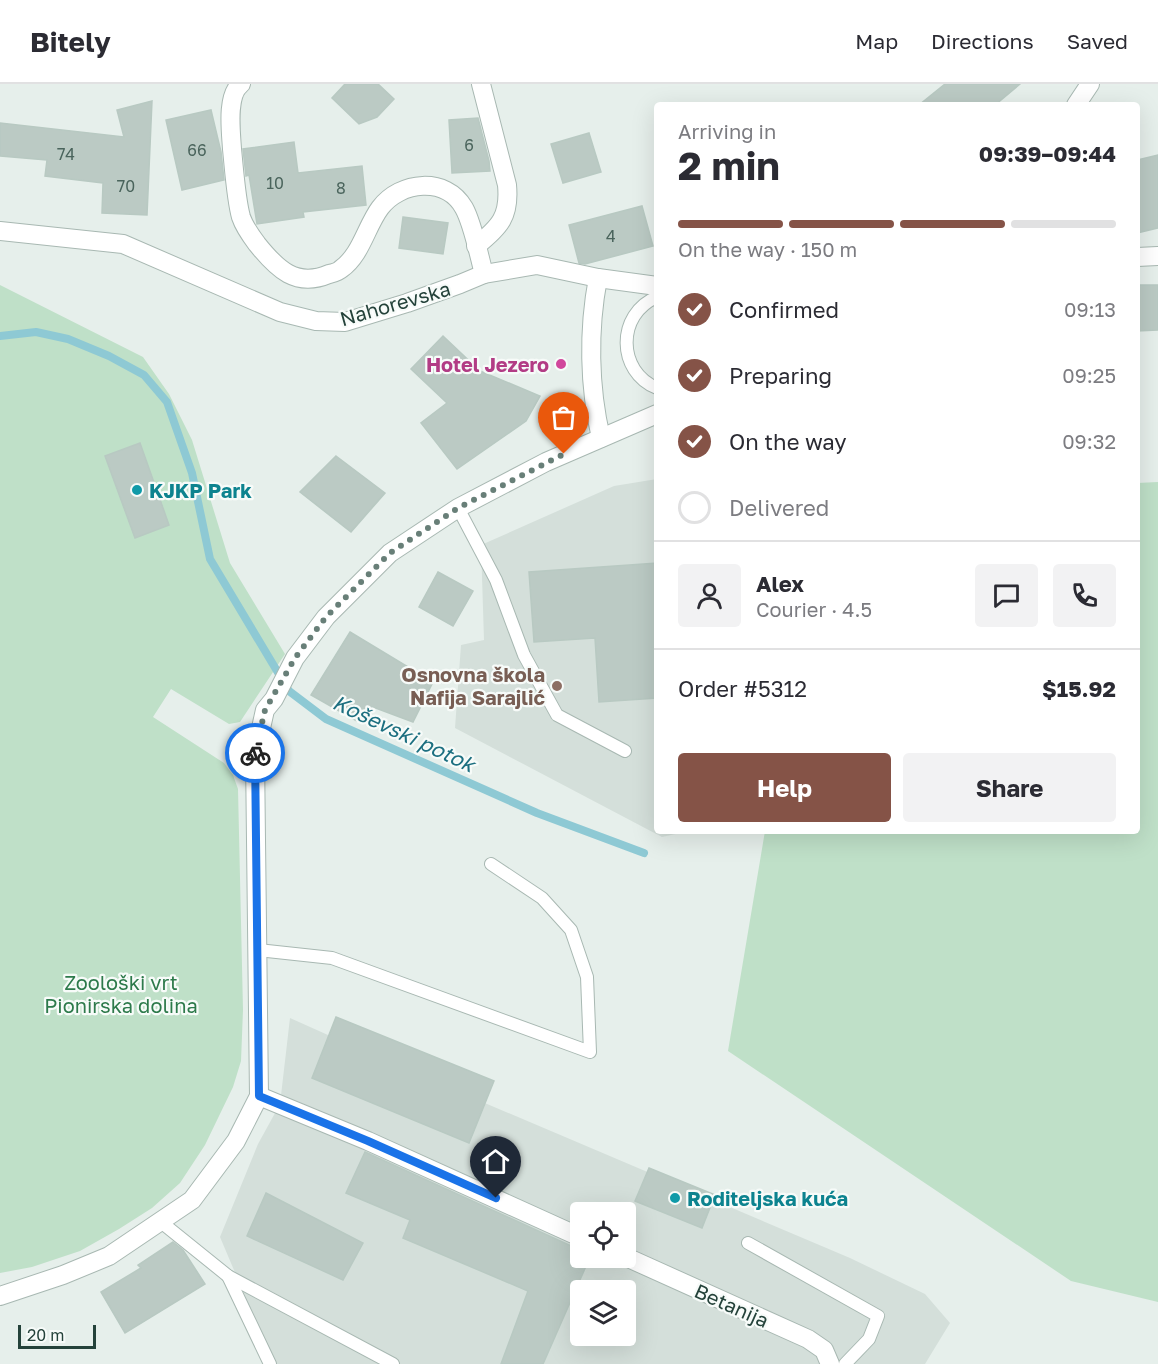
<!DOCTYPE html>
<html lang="en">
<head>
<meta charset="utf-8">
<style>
  :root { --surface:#fff; --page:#f2f2f3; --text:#2b2b33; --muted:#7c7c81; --line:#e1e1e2; --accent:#855347 }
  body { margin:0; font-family:"Golos Text",sans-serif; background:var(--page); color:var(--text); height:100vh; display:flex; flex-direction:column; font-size:22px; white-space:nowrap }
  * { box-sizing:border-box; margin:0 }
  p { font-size:20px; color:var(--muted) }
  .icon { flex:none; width:33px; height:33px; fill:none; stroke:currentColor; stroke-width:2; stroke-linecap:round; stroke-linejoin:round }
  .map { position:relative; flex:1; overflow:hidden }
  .panel { position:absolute; left:654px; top:18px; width:486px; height:732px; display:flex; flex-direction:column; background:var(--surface); border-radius:6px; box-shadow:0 6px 24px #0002 }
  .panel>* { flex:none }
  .fabs { position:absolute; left:570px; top:1118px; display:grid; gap:12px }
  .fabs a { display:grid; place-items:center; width:66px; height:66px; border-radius:6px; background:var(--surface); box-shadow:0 6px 24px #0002; font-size:30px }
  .scale { position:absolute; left:18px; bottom:15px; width:78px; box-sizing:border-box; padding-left:6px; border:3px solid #24423a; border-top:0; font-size:16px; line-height:21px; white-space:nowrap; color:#24423a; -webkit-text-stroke:4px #f7fbf9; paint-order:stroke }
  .pin { position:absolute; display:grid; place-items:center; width:51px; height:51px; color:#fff; margin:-62px -26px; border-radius:50% 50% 50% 0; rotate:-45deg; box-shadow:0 0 6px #0007 }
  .pin .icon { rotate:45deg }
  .courier { position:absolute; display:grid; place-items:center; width:60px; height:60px; margin:-30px; border:4px solid #1a73e8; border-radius:50%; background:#fff; color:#222; box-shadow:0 2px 8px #0007 }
  .head em { font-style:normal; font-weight:700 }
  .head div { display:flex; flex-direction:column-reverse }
  .head { display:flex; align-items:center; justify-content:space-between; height:102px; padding:0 24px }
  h1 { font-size:39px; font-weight:700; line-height:45px }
  .bar { display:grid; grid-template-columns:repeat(4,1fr); gap:9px 6px; align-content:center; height:72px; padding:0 24px }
  .bar i { height:8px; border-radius:4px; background:var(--line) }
  .bar .on { background:var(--accent) }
  .bar p { grid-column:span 4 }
  .line { display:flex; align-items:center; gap:15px; padding:0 24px; border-top:2px solid var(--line) }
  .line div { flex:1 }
  .round { display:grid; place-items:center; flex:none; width:63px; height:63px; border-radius:6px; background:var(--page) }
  ol { padding:0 24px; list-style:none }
  li { display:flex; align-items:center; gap:18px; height:66px }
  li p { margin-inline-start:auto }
  li .icon { padding:6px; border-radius:50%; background:var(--accent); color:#fff; stroke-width:4 }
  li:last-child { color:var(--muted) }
  li i { width:33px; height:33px; border:3px solid var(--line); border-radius:50% }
  .primary-button { display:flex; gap:12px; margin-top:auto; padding:12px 24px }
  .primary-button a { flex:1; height:69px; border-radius:6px; background:var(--accent); color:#fff; font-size:24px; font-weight:700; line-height:69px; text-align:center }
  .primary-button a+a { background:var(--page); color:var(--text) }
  header { display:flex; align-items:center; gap:36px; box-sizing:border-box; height:84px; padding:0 30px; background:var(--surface); border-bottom:2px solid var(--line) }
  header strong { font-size:28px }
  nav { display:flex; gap:33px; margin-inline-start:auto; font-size:21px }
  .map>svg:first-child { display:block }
  .built { fill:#d4dfda; fill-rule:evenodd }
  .green { fill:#bfe0c8 }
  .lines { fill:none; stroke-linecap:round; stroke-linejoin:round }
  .stream { stroke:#8ec9d4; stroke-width:8 }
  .building { fill:#bbcac4; stroke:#b8c9c2; stroke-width:1.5 }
  .service-casing { stroke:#a8b8b2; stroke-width:14 }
  .minor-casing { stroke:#a8b8b2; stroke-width:20 }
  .tertiary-casing { stroke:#a8b8b2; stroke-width:20 }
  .service { stroke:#fff; stroke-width:12 }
  .minor { stroke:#fff; stroke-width:18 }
  .tertiary { stroke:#fff; stroke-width:18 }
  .done { stroke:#687f78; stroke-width:6; stroke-dasharray:0 10.8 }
  .route { stroke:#1a73e8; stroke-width:8 }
  .hotel-dot { fill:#d1479c; stroke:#f7fbf9; stroke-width:2 }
  .culture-dot { fill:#0f9aa8; stroke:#f7fbf9; stroke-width:2 }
  .education-dot { fill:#8d6e63; stroke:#f7fbf9; stroke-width:2 }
  .labels { text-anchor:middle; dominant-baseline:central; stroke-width:4.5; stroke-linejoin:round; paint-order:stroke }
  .number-label { font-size:16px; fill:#4a645c }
  .street-label { font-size:20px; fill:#24423a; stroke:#f7fbf9 }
  .hotel-label { font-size:20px; font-weight:bold; fill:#b23c85; stroke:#f7fbf9; text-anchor:end }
  .culture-label { font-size:20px; font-weight:bold; fill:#0d838f; stroke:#f7fbf9; text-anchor:start }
  .education-label { font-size:20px; font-weight:bold; fill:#785e54; stroke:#f7fbf9; text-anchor:end }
  .park-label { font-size:20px; fill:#2d7a4b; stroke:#f7fbf9 }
  .water-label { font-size:21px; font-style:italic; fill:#1c6f80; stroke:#f7fbf9 }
</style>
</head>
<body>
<header>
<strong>Bitely</strong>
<nav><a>Map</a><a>Directions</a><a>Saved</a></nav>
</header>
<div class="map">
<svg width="1158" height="1280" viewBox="0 0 1158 1280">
  <rect width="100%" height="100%" fill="#e6efeb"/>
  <g class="built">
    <polygon points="657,395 657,747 689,747 662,753 455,644 461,561 484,556 481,461 614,402"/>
    <path d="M290,934L386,977L850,1174L925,1210L950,1239L925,1280H266L253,1231L220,1153L258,1060L280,1020ZM580,1128H626V1173H580ZM580,1206H626V1251H580Z"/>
  </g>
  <g class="green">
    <polygon points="0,201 143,273 169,310 192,356 230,479 285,570 240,638 229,640 171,605 153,633 224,679 233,691 238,705 243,926 241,977 233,1003 205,1061 180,1099 152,1124 119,1145 80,1167 32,1183 0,1189"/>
    <polygon points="1158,398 1158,1218 1071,1197 728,967 765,747 1137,747 1137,399"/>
  </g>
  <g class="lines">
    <polyline class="stream" points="0,252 36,248 68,255 109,272 144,291 167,318 192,389 210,475 289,607 326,635 537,729 644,769"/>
  </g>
  <g class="building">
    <polygon points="345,0 378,0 394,15 377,33 359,40 332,14"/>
    <polygon points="945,0 1020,0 995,21 919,21"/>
    <polygon points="152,17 147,131 102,129 103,99 45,92 47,76 0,72 0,39 124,53 117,26"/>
    <polygon points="211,26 221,68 224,96 182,106 166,36"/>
    <polygon points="478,34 489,77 490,87 452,89 449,36"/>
    <polygon points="589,49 601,88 563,99 551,60"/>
    <polygon points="294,58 298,89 362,82 366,121 303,128 304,133 257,140 249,91 246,92 243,65"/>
    <polygon points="1158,71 1158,144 1137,149 1137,76"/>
    <polygon points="642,122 653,162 585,180 579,179 569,141"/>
    <polygon points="403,133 448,139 443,170 399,164"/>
    <polygon points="1137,201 1158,201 1158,246 1137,247"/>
    <polygon points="443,252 480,287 540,312 526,337 457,385 421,339 447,319 411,285"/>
    <polygon points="140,359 169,441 135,454 105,372"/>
    <polygon points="336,372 385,409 351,448 300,408"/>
    <polygon points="657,479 657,614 599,618 595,554 534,558 529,488"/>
    <polygon points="438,488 473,507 453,542 419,523"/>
    <polygon points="350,548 433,598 413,638 373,623 357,637 311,611"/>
    <polygon points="336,933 494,997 469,1059 312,994"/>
    <polygon points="365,1068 580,1166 580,1173 590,1173 543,1280 501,1280 528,1207 403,1154 410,1136 346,1109"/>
    <polygon points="649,1084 715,1111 702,1144 635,1117"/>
    <polygon points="266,1109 363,1159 343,1196 247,1152"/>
    <polygon points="173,1158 183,1166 205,1200 125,1249 101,1208 141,1184 138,1181"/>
  </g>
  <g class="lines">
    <g class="service-casing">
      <g id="service">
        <path d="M657,213C616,230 617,288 657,304"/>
        <polyline points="458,424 496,496 524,571 557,631 625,667"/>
        <polyline points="258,866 332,874 590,968 587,893 571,846 542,814 491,780"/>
        <polyline points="161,1138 228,1192 393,1280"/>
        <polyline points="748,1159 878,1232 869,1255 845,1280"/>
        <polyline points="228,1192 270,1280"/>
      </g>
    </g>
    <g class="minor-casing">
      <g id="minor">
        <path d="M241,0C226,11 231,48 232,65C234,84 236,115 241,133C244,142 251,152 257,160C277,185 296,204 329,190C333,189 338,188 341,185C361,171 366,143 380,124C400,97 446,92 464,124C473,140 479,172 484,190"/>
        <polyline points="1076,21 1090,0"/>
        <path d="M476,162C500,143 510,132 507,101L481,0"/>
        <path d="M598,194C588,246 589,303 601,354"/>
        <polyline points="259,1012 368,1057 580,1153"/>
        <polyline points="626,1173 808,1255 824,1266 830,1280"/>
        <polyline points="0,1212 63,1191 109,1172 192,1116 236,1057 259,1012 255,671 265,626 274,615 295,574 326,533 390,469 458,424 546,378 657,330"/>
      </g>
    </g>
    <g class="tertiary-casing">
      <g id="tertiary">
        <polyline points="0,147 123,160 280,228 316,237 345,238 407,219 460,200 484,190 537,181 598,194 657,202"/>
        <polyline points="1137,173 1158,172"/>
      </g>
    </g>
    <use href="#service" class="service"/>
    <use href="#minor" class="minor"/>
    <use href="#tertiary" class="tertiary"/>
  </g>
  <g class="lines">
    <polyline class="done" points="255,669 265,626 295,574 326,533 390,469 458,424 564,370"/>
    <polyline class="route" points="255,669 259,1012 368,1057 496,1114"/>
  </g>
  <circle class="hotel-dot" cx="561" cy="280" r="6"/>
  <g class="culture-dot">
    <circle cx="137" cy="406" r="6"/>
    <circle cx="675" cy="1114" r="6"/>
  </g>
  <circle class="education-dot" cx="557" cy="602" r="6"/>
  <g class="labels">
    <g class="number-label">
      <text x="469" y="61">6</text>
      <text x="197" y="66">66</text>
      <text x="66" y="70">74</text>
      <text x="275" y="99">10</text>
      <text x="126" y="102">70</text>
      <text x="341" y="104">8</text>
      <text x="611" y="152">4</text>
    </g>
    <g class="street-label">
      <text transform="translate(395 219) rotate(-16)">Nahorevska</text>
      <text transform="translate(732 1221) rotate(24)">Betanija</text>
    </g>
    <g class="hotel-label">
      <text x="549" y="280">Hotel Jezero</text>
    </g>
    <g class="culture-label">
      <text x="149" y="406">KJKP Park</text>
      <text x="687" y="1114">Roditeljska kuća</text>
    </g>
    <g class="education-label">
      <text x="545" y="590">Osnovna škola<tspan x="545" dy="23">Nafija Sarajlić</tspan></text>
    </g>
    <g class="park-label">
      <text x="121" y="898">Zoološki vrt<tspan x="121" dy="23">Pionirska dolina</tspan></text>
    </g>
    <g class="water-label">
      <text transform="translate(404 649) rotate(25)">Koševski potok</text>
    </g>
  </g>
</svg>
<div class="fabs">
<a><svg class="icon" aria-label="locate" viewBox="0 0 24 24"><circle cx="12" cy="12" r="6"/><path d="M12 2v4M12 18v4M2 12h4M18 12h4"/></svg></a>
<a><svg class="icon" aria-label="layers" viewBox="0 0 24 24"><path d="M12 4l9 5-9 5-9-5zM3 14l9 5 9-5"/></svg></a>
</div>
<div class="scale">20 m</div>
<div class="pin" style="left:564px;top:370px;background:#ea580c"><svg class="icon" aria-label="bag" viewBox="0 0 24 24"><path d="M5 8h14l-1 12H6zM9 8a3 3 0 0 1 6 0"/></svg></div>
<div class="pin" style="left:496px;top:1114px;background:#1f2937"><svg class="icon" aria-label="home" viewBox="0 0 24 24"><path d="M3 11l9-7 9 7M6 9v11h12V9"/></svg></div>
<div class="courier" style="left:255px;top:669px"><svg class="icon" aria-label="bike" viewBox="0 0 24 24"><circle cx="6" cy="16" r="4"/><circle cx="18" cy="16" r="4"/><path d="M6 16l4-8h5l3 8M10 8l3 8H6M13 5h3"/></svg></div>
<section class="panel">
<div class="head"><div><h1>2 min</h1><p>Arriving in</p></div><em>09:39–09:44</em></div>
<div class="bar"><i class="on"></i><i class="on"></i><i class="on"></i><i></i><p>On the way · 150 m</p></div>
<ol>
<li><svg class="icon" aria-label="check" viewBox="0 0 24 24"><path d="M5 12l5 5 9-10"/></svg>Confirmed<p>09:13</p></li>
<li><svg class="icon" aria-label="check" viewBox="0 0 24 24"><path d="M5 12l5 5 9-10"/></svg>Preparing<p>09:25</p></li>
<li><svg class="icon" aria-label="check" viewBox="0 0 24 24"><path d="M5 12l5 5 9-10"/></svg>On the way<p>09:32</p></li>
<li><i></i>Delivered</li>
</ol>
<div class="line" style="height:108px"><a class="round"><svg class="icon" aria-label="person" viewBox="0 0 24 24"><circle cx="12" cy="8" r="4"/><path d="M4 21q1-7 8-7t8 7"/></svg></a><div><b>Alex</b><p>Courier · 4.5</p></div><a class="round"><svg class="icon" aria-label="chat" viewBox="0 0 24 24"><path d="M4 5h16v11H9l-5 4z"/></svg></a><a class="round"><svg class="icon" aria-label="phone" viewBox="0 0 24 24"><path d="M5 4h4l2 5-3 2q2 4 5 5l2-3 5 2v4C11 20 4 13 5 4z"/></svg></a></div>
<div class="line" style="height:78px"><div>Order #5312</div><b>$15.92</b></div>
<div class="primary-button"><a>Help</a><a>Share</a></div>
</section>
</div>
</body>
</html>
